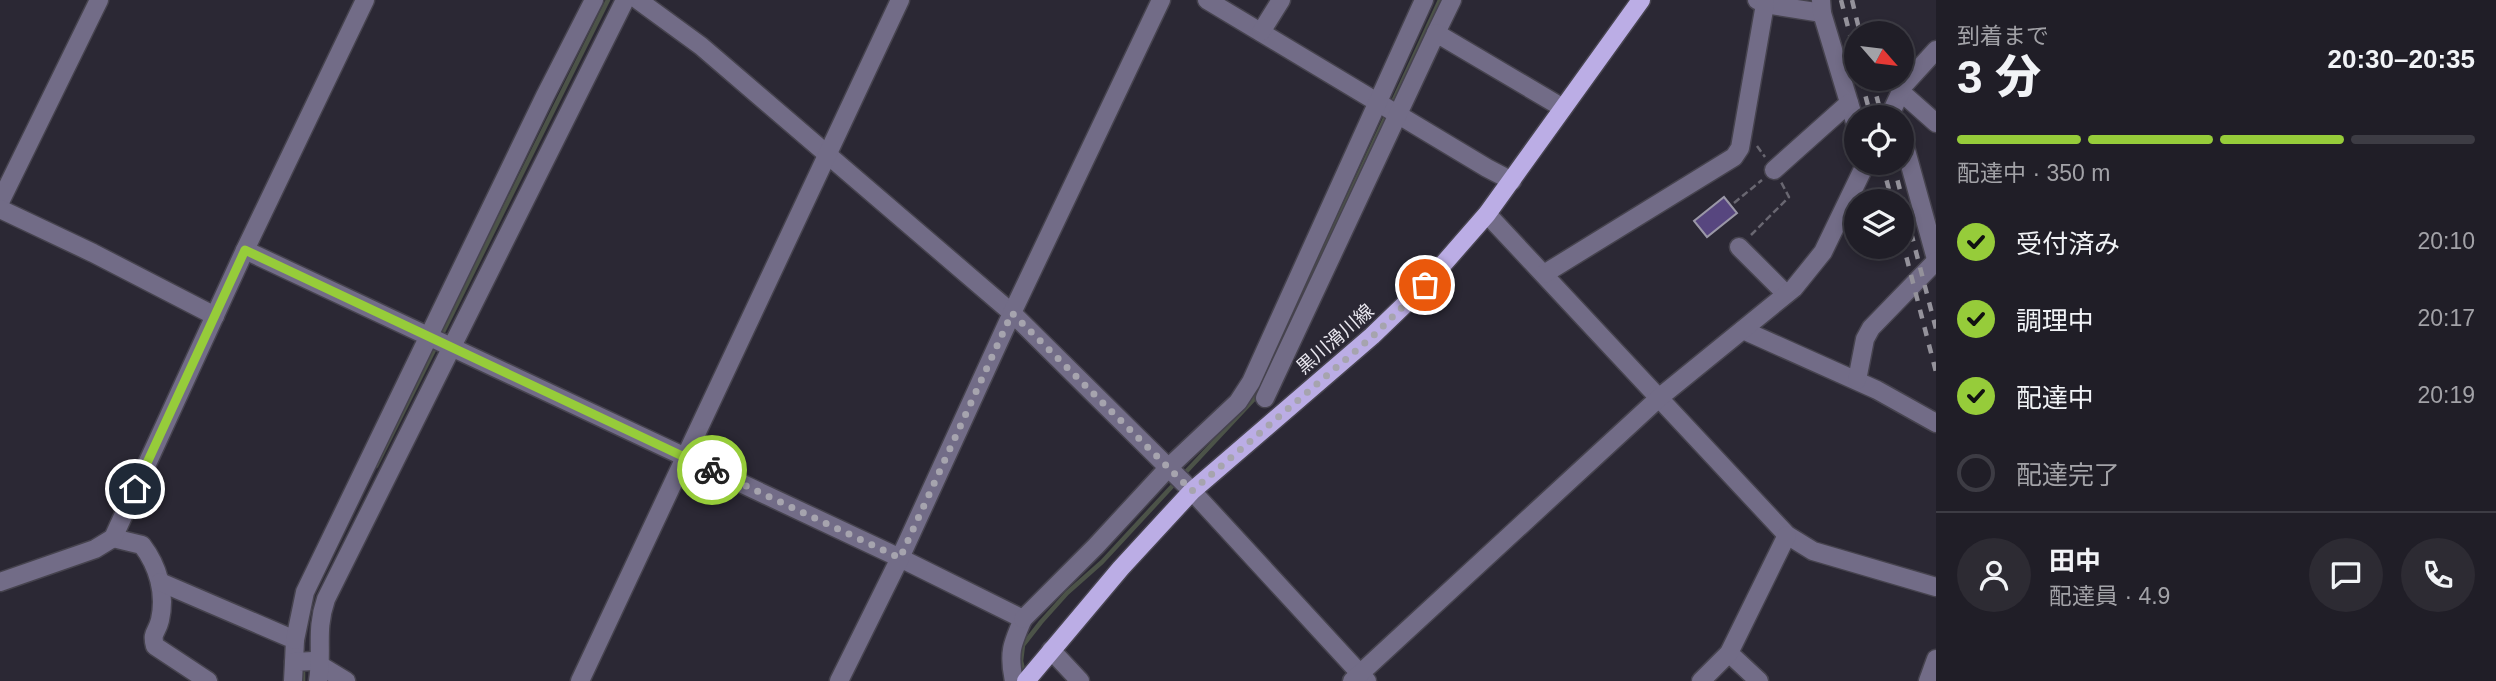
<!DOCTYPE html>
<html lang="ja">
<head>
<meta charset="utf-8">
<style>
  :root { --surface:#201e27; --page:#2d2b33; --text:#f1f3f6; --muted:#a2a2a7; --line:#3d3c44; --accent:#96cc3a }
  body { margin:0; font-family:Helvetica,"Noto Sans JP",sans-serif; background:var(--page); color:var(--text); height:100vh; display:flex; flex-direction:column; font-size:26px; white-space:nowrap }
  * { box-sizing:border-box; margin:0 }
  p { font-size:23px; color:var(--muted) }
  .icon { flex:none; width:38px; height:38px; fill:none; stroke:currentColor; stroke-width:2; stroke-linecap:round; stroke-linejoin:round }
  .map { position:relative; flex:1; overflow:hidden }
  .panel { display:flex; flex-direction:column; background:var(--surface); width:560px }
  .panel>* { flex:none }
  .needle { width:46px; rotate:118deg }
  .controls { position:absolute; left:1844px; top:21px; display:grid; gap:14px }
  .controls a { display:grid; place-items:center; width:70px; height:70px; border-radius:50%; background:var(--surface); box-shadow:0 4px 10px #0003,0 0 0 2px var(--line); font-size:35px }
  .pin { position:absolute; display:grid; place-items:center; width:60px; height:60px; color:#fff; margin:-30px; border:4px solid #fff; border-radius:50%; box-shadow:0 2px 7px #0007 }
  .courier { position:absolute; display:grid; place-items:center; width:70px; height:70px; margin:-35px; border:5px solid #96cc3a; border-radius:50%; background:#fff; color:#222; box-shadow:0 2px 9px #0007 }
  .head em { font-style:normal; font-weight:800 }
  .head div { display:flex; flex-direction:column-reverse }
  .head { display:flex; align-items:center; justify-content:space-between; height:119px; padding:0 21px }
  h1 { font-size:46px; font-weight:800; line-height:52px }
  .bar { display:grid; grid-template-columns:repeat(4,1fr); gap:10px 7px; align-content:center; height:84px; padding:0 21px }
  .bar i { height:9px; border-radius:5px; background:var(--line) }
  .bar .selected { background:var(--accent) }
  .bar p { grid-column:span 4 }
  .line { display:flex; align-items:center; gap:18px; padding:0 21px; border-top:2px solid var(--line) }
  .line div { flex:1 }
  .round { display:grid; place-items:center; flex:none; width:74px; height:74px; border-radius:37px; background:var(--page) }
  ol { padding:0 21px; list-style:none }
  li { display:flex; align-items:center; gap:21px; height:77px }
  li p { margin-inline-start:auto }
  li .icon { padding:7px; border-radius:50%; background:var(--accent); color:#111; stroke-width:4 }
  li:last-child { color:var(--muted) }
  li i { width:38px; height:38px; border:4px solid var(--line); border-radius:50% }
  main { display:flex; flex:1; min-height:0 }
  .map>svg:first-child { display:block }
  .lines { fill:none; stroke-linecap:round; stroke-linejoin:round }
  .stream { stroke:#4c5348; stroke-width:4.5 }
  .building { fill:#57467f; stroke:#9a97a7; stroke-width:2 }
  .minor-casing { stroke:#46434e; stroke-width:21 }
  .major-casing { stroke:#46434e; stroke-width:21 }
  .path { stroke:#696771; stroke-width:2.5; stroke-dasharray:7 3.5; stroke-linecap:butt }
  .minor { stroke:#726c87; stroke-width:18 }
  .major { stroke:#bbade5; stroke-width:18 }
  .rail { stroke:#94929b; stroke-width:4.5; stroke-dasharray:9 9; stroke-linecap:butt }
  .done { stroke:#a6a4ae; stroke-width:7; stroke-dasharray:0 12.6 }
  .route { stroke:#96cc3a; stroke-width:9 }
  .labels { text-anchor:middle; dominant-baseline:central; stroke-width:5; stroke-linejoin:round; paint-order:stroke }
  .street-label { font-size:19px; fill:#e9e7ef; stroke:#2b2834 }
</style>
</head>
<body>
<main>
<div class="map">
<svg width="1936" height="681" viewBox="0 0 1936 681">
  <rect width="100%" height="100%" fill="#2b2834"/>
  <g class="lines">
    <g class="stream">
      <polyline points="1391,106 1440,0"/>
      <polyline points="440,338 608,0"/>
      <polyline points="376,466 436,346"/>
      <polyline points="1183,475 1255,398 1387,114"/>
      <polyline points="1024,673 1021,661 1023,645 1041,622 1067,593 1102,562 1177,481"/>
      <polyline points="303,681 303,664"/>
    </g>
  </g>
  <polygon class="building" points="1724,197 1737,213 1707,237 1694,221"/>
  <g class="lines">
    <g class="minor-casing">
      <g id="minor">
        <polyline points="638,0 701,46 1012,313 1192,491 1367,681"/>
        <polyline points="1207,0 1487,168 1512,181"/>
        <polyline points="1757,0 1765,4 1822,13"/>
        <polyline points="1821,0 1822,13 1857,129"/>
        <polyline points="1261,32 1281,0"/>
        <polyline points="1436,33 1452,0"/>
        <polyline points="1901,92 1936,123"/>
        <polyline points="1889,117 1904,85 1936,50"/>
        <polyline points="1902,136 1936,259"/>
        <polyline points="1774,170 1849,103"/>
        <polyline points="0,202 99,0"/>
        <polyline points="0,209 93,253 215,316"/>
        <polyline points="1487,214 1787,535 1813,551 1936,587"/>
        <polyline points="1739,247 1786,294"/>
        <path d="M245,250L900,558L1023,619C1012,644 1008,653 1014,681"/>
        <polyline points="1544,274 1734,157 1740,148 1765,4"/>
        <polyline points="1743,330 1877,390 1936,423"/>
        <polyline points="1857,380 1865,339 1871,328 1936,261"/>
        <polyline points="1265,398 1436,33 1563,108"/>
        <path d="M113,538L142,545C158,566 166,593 160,620C157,633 151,632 155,646L208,681"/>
        <polyline points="0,582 95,549 113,538 245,250 365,0"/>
        <polyline points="160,582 295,640 294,662"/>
        <polyline points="1023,619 1096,546 1169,467 1238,402 1251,382 1424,0"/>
        <polyline points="295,640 305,592 545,96 594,0"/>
        <polyline points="1051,650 1080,681"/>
        <polyline points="1729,653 1759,681"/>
        <polyline points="293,681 294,662 313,661 346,681"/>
        <path d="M318,681C323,650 315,631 326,599L625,0"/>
        <polyline points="580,681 900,0"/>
        <polyline points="839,681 900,558 1012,313 1161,0"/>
        <polyline points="1352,681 1660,397 1794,288 1823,252 1866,163"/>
        <polyline points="1701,681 1729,653 1787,535"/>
        <polyline points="1928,681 1936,659"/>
      </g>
    </g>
    <g class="major-casing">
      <polyline id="major" points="1026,681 1121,568 1192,491 1372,336 1425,285 1487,214 1641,0"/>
    </g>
    <g class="path">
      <polyline points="1757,146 1765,157"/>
      <polyline points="1734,203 1762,180"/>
      <polyline points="1751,235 1789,197 1781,182"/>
    </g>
    <use href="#minor" class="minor"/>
    <use href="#major" class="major"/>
    <g class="rail">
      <polyline points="1841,0 1857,62"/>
      <polyline points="1852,0 1860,33"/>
      <polyline points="1861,79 1871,117"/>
      <polyline points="1872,79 1882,117"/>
      <polyline points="1882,163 1892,201"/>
      <polyline points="1893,163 1936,329"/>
      <polyline points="1902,240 1936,372"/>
    </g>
  </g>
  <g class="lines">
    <polyline class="done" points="712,470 900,558 1012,313 1192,491 1373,336 1425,285"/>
    <polyline class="route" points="135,489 245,250 712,470"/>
  </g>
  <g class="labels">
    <g class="street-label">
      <text transform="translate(1335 339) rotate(-41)">黒川滑川線</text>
    </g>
  </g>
</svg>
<div class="controls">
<a><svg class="needle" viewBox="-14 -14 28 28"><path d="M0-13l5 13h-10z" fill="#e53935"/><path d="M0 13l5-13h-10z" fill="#a2a2a7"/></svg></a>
<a><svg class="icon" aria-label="locate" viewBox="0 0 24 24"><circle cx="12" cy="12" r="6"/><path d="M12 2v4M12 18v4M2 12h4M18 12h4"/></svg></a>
<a><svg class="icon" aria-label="layers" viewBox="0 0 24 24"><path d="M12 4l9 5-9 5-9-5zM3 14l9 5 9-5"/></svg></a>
</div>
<div class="pin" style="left:1425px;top:285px;background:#ea580c"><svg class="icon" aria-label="bag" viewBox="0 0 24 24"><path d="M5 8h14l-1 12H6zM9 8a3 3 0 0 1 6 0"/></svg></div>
<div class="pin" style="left:135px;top:489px;background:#1f2937"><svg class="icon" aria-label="home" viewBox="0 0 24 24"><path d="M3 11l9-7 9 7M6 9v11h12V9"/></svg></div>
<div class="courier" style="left:712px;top:470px"><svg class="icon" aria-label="bike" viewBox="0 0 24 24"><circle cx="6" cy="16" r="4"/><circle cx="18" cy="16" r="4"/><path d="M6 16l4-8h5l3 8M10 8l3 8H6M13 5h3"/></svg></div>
</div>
<section class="panel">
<div class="head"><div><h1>3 分</h1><p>到着まで</p></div><em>20:30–20:35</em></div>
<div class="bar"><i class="selected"></i><i class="selected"></i><i class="selected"></i><i></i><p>配達中 · 350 m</p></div>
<ol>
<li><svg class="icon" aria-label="check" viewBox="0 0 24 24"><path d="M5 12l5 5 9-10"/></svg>受付済み<p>20:10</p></li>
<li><svg class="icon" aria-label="check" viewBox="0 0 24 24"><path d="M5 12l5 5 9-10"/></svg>調理中<p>20:17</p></li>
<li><svg class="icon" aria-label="check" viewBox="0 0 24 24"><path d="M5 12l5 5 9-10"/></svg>配達中<p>20:19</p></li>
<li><i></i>配達完了</li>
</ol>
<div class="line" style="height:126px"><a class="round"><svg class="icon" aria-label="person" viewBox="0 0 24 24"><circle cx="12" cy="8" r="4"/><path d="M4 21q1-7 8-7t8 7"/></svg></a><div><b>田中</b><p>配達員 · 4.9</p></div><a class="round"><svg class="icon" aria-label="chat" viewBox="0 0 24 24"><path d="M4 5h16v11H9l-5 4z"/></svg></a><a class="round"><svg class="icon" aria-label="phone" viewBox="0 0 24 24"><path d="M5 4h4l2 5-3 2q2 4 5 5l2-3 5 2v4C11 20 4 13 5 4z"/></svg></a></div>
</section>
</main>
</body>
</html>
